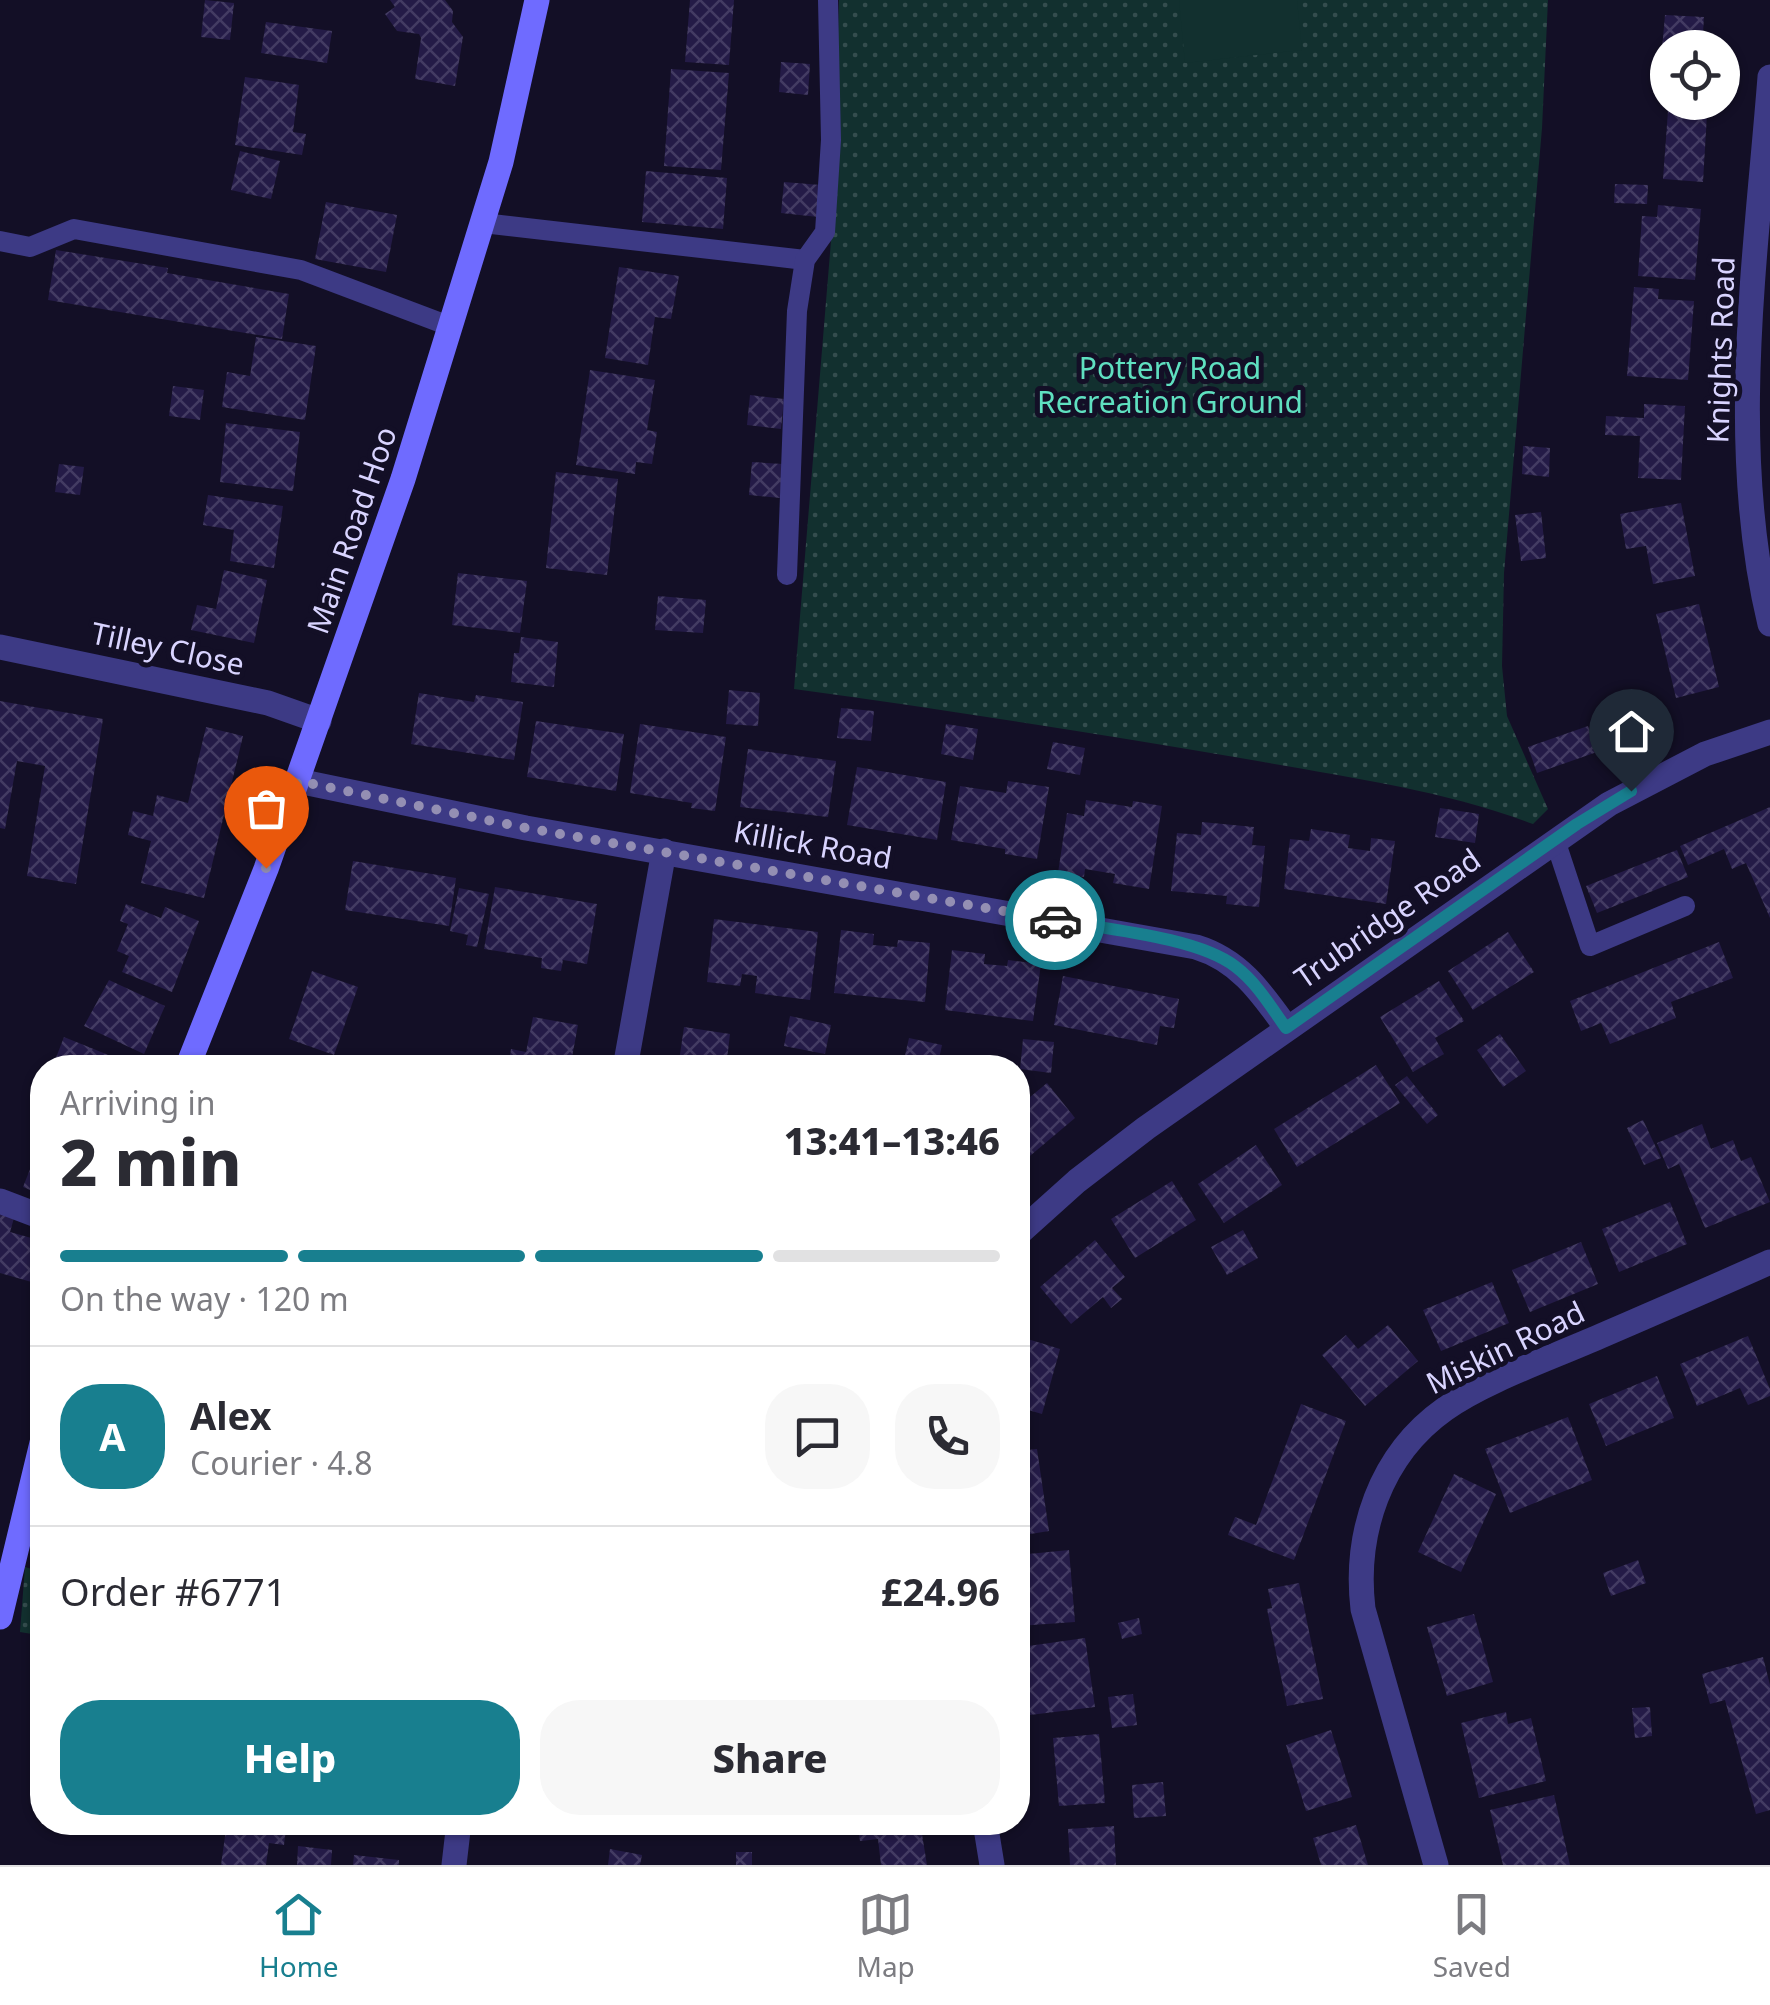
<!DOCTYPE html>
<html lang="en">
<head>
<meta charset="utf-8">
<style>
  :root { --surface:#fff; --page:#f7f7f7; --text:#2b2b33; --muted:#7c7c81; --line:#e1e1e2; --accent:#187f8f }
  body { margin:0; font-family:"Noto Sans",sans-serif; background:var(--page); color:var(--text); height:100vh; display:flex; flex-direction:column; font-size:38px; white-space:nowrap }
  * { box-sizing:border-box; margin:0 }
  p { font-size:32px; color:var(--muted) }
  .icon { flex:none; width:55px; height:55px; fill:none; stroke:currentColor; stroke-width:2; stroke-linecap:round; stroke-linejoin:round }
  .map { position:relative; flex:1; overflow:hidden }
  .side { position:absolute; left:30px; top:1055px; width:1000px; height:780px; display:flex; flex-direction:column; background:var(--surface); border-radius:40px; box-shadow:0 2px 8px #0004 }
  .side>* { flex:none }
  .controls { position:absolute; left:1650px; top:30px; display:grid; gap:20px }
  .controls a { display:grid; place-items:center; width:90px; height:90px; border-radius:50%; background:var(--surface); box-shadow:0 2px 8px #0004; font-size:50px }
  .pin { position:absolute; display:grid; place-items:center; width:85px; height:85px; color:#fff; margin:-102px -42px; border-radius:50% 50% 50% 0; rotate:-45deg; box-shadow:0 0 10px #0007 }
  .pin .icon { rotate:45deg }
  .courier { position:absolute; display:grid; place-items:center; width:100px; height:100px; margin:-50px; border:8px solid #187f8f; border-radius:50%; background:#fff; color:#222; box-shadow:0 2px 12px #0007 }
  .head em { font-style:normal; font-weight:800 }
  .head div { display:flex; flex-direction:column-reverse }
  .head { display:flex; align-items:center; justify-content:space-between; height:170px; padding:0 30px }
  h1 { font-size:65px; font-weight:800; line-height:75px }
  .bar { display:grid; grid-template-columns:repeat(4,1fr); gap:15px 10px; align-content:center; height:120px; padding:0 30px }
  .bar i { height:12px; border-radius:8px; background:var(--line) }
  .bar .selected { background:var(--accent) }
  .bar p { grid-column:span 4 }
  .line { display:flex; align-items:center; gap:25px; padding:0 30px; border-top:2px solid var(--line) }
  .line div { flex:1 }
  .round { display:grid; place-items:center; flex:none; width:105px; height:105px; border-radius:40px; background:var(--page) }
  .cta { display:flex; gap:20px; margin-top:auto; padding:20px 30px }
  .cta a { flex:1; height:115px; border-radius:40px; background:var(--accent); color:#fff; font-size:40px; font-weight:800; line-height:115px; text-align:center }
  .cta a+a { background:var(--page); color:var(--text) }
  .dock { display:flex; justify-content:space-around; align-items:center; height:140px; border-top:2px solid var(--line); background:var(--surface); font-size:28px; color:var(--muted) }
  .dock a { display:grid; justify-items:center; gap:5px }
  .dock .selected { color:var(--accent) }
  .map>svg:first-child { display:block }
  .grass { fill:url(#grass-dots) }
  .pitch { fill:#12302f }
  .building { fill:url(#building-cross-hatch) }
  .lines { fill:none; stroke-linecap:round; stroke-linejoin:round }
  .lane { stroke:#3d3a85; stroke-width:20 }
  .street { stroke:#3d3a85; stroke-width:25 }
  .secondary { stroke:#6f6bff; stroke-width:25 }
  .done { stroke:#948fb3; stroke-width:10; stroke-dasharray:0 18 }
  .route { stroke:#187f8f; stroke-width:12 }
  .labels { text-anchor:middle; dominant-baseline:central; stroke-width:10; stroke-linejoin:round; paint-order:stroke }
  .street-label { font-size:30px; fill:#d9d4ff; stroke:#130f26 }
  .park-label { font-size:30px; fill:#5fe0c0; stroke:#130f26 }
</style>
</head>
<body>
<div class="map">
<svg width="1770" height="1865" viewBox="0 0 1770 1865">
  <defs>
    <pattern id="grass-dots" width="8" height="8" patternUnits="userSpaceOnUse" patternTransform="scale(2.5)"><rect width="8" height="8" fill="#12302f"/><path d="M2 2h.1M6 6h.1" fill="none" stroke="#344d4e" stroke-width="1.8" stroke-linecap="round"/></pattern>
    <pattern id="building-cross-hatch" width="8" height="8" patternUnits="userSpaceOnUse" patternTransform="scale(2.5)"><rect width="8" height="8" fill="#241b47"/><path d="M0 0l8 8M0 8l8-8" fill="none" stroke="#433b63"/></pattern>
  </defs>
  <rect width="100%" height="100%" fill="#130f26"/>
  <g class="grass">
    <path d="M839,0H1548L1542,128L1504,573L1502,666L1507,716L1548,809L1533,824C1444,790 1346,777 1252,760C1100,734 948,710 794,689L833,217Z"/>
    <polygon points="25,1567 42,1572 42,1619 38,1635 20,1632"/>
  </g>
  <polygon class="pitch" points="1179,0 1297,0 1302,50 1185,63"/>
  <g class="building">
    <polygon points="205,0 234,3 230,40 201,37"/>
    <polygon points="390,0 445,0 453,11 452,22 463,37 455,86 415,79 421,38 419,34 397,31 385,14 395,7"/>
    <polygon points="690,0 734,0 729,65 685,62"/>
    <polygon points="1665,15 1704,17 1702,48 1668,48 1668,84 1659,83"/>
    <polygon points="266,22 332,31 327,63 261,53"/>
    <polygon points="781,62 810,64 808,95 779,92"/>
    <polygon points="671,69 729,73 721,170 664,166"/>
    <polygon points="245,77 299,85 293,132 306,134 302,155 235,145"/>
    <polygon points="1668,111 1707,114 1703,182 1663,179"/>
    <polygon points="240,151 280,161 271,199 231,190"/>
    <polygon points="646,171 727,178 723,229 642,222"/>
    <polygon points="784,182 821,185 818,217 781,213"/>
    <polygon points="1615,184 1648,185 1647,204 1614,203"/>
    <polygon points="326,202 397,215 386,272 315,259"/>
    <polygon points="1658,205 1701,209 1695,280 1638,276 1642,216 1657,217"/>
    <polygon points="56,250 168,268 167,273 289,294 282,339 48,300"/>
    <polygon points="619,267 679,276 671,319 655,317 648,365 605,358"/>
    <polygon points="1634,287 1659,289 1658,299 1694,301 1688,380 1627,376"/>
    <polygon points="256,337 316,346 305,420 222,407 227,372 250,376"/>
    <polygon points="590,370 655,380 647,430 657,432 652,464 636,462 635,474 576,465"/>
    <polygon points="173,386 204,390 200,420 169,416"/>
    <polygon points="750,395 784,399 781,429 747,425"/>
    <polygon points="1644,404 1685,406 1681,480 1638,478 1640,436 1605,435 1606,416 1644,418"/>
    <polygon points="226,423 300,432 293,491 220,482"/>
    <polygon points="1523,446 1550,448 1549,477 1522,474"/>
    <polygon points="752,462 783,464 780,498 749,495"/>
    <polygon points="59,464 84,467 80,495 55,492"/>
    <polygon points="556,472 618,479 607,575 546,568"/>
    <polygon points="208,495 283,506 274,568 230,561 234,530 203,525"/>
    <polygon points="1681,503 1695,576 1653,584 1646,546 1626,549 1620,514"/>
    <polygon points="1541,512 1546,558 1521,561 1515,515"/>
    <polygon points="224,570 267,580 254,643 191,630 197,605 216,609"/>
    <polygon points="458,573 527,581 520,633 452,625"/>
    <polygon points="658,596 706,600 703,633 655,630"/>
    <polygon points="1699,604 1719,687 1676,698 1656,614"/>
    <polygon points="521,637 558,642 554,687 511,682 514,653 519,653"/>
    <polygon points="729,690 760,693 758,726 726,724"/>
    <polygon points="419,693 474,702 476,695 523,702 514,760 411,744"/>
    <polygon points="0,701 103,719 76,884 27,876 45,766 17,761 5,829 0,828"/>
    <polygon points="841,708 874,711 871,741 837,738"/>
    <polygon points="536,721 624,734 616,791 527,777"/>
    <polygon points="640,724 726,737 715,811 691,808 692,803 630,793"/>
    <polygon points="946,724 978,729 973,760 941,754"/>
    <polygon points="1588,726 1597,752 1537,773 1528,747"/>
    <polygon points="206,727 243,736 204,898 141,883 151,841 128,835 133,811 153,816 157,795 188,803"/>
    <polygon points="1053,742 1085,748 1080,775 1047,769"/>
    <polygon points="748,749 836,761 828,817 740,807"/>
    <polygon points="857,767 946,782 937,840 847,825"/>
    <polygon points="1008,781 1049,787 1037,859 1005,854 1005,849 951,840 960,786 1006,793"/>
    <polygon points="1086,800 1132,807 1133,801 1162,806 1149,889 1113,883 1115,874 1085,869 1084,877 1058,873 1067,813 1084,816"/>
    <polygon points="1770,807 1770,918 1746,863 1732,869 1724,849 1688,865 1680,846"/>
    <polygon points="1440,808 1479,814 1475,843 1435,837"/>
    <polygon points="1202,822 1254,827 1252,845 1265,846 1259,907 1226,904 1227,896 1171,891 1177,833 1201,835"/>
    <polygon points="1311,829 1350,835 1348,848 1370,851 1371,838 1395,841 1386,904 1284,889 1290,839 1309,841"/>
    <polygon points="1677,850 1688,877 1597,913 1586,886"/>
    <polygon points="353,861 456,878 449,926 345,910"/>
    <polygon points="495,887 597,904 587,964 563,960 561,971 541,968 542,958 484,949"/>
    <polygon points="459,888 489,894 477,947 466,945 468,935 450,931"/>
    <polygon points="126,904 161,918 165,907 199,921 172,992 122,972 129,956 117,951 128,924 120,921"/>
    <polygon points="714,919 818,932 810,1000 755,993 757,976 742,974 740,986 707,982"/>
    <polygon points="841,930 874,934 873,945 897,947 898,940 930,943 925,1002 834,993"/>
    <polygon points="1508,932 1534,972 1473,1010 1448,971"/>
    <polygon points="1719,942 1733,978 1671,1002 1676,1018 1610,1044 1601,1023 1581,1031 1570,1001"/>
    <polygon points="952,950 985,954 984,964 1007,966 1008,960 1041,964 1033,1021 945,1010"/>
    <polygon points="312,971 358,987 334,1055 289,1039"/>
    <polygon points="1063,976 1179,999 1174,1028 1160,1026 1157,1045 1054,1025"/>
    <polygon points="109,980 165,1006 144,1054 84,1026"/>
    <polygon points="1439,981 1464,1021 1435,1038 1444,1054 1413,1072 1380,1017"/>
    <polygon points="790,1016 831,1025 825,1054 784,1046"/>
    <polygon points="533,1017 578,1025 570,1068 508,1068 511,1049 526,1052"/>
    <polygon points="684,1027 730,1034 726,1068 678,1068"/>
    <polygon points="1500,1034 1526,1071 1503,1087 1477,1050"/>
    <polygon points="64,1037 138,1067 138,1068 52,1068"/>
    <polygon points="909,1038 942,1045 937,1068 902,1068"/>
    <polygon points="1023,1039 1054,1042 1051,1073 1020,1069"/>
    <polygon points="440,1061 465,1065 465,1068 439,1068"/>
    <polygon points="1376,1065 1400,1103 1297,1167 1274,1129"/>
    <polygon points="1407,1076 1438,1115 1427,1124 1395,1085"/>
    <polygon points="1047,1083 1075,1118 1018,1166 1018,1107"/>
    <polygon points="1643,1120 1661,1158 1644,1165 1627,1128"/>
    <polygon points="1702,1124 1711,1149 1733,1140 1741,1161 1751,1157 1770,1202 1705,1228 1679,1164 1668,1169 1657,1143"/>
    <polygon points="42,1139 42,1195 23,1187"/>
    <polygon points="1256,1145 1282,1185 1224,1223 1198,1184"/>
    <polygon points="1172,1181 1196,1220 1135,1258 1111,1219"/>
    <polygon points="1670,1202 1687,1244 1619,1272 1602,1229"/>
    <polygon points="0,1214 14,1218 10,1232 42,1241 42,1285 0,1273"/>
    <polygon points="1243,1230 1258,1258 1227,1275 1211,1247"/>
    <polygon points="1095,1240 1125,1277 1112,1288 1122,1299 1111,1308 1103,1297 1071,1324 1040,1287"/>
    <polygon points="1581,1242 1598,1284 1530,1312 1512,1270"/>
    <polygon points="1492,1282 1509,1323 1441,1351 1423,1310"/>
    <polygon points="1388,1325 1418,1361 1365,1406 1322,1355 1346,1335 1358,1349"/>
    <polygon points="1018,1336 1060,1349 1042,1414 1018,1407"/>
    <polygon points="1748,1336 1770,1389 1770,1396 1748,1405 1740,1388 1697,1406 1680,1364"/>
    <polygon points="1657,1376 1674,1418 1606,1446 1589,1404"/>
    <polygon points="1301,1404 1346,1421 1294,1560 1228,1535 1235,1517 1256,1525"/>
    <polygon points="1568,1417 1592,1480 1510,1513 1485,1449"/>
    <polygon points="1037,1449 1049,1531 1018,1536 1018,1451"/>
    <polygon points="1454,1474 1496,1494 1461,1572 1418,1552"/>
    <polygon points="1069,1550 1075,1622 1018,1626 1018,1555"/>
    <polygon points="1638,1560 1646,1583 1611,1596 1603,1573"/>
    <polygon points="1299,1583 1323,1699 1287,1706 1267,1609 1272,1608 1268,1589"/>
    <polygon points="1474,1614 1493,1682 1447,1696 1427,1627"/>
    <polygon points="1139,1618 1142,1634 1122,1639 1118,1623"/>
    <polygon points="1085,1638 1095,1707 1030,1715 1021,1647"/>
    <polygon points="1763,1657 1770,1685 1770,1810 1756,1814 1725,1700 1710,1704 1702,1674"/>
    <polygon points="1133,1694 1137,1725 1112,1728 1108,1697"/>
    <polygon points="1650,1707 1652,1736 1635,1738 1632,1708"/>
    <polygon points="1506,1712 1508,1724 1531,1718 1546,1781 1479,1798 1461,1723"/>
    <polygon points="1331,1730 1352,1797 1306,1811 1286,1745"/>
    <polygon points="1099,1734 1105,1803 1059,1806 1053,1738"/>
    <polygon points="1163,1782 1166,1816 1134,1818 1132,1785"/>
    <polygon points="1554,1795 1570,1865 1503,1865 1490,1810"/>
    <polygon points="227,1822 287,1822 284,1845 269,1843 266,1865 221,1865"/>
    <polygon points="857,1822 920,1822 927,1865 881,1865 878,1839 860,1841"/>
    <polygon points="1356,1825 1368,1865 1321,1865 1313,1838"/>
    <polygon points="1114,1826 1116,1865 1070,1865 1068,1829"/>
    <polygon points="298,1846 332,1850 331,1865 297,1865"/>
    <polygon points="610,1849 642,1855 640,1865 608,1865"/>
    <rect x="736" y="1852" width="16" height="13"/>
    <polygon points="354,1855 399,1860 399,1865 353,1865"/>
  </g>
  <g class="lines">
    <g class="lane">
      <polyline points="483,223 805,260"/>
      <polyline points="0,241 30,247 74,229 301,270 452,327"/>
      <polyline points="787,575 797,311 805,260 825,232 831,140 828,0"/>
      <polyline points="1555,840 1590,946 1685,906"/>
    </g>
    <g class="street">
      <path d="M1770,77C1756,257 1727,446 1770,624"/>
      <polyline points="0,647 268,703 319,721"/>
      <path d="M298,781L526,828L1196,947C1239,960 1261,992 1286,1027"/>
      <polyline points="625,1068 664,851"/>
      <polyline points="0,1201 42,1217"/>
      <polyline points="1018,1234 1077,1181 1146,1128 1609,804 1705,754 1770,732"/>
      <polyline points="985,1822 992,1865"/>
      <polyline points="454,1865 459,1822"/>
      <path d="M1436,1865L1363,1609C1354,1533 1380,1455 1445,1409C1483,1382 1545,1360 1589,1341C1649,1315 1710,1289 1770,1262"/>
    </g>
    <g class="secondary">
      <polyline points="187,1068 266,869 403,479 501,162 537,0"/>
      <polyline points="0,1617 42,1443"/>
    </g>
  </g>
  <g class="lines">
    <polyline class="done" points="266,868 298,781 526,828 1055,920"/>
    <path class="route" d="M1055,920C1104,929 1198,937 1236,967C1257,983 1271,1007 1286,1028L1577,824L1631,791"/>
  </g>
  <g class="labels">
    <g class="street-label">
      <text transform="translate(1720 350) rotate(-88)">Knights Road</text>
      <text transform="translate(351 530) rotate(-71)">Main Road Hoo</text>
      <text transform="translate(168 648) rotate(12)">Tilley Close</text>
      <text transform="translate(813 844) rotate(10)">Killick Road</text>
      <text transform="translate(1387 918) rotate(-35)">Trubridge Road</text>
      <text transform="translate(1505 1347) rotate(-26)">Miskin Road</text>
    </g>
    <g class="park-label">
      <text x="1170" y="367">Pottery Road<tspan x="1170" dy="34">Recreation Ground</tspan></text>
    </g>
  </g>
</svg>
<div class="controls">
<a><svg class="icon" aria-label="locate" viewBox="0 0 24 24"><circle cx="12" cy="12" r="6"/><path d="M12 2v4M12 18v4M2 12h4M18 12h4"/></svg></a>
</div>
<div class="pin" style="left:266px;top:868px;background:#ea580c"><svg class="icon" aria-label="bag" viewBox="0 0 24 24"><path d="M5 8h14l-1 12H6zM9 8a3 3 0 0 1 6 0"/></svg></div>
<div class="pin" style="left:1631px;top:791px;background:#1f2937"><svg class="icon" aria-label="home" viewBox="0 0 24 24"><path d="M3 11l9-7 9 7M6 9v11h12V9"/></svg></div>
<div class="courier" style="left:1055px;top:920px"><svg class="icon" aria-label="car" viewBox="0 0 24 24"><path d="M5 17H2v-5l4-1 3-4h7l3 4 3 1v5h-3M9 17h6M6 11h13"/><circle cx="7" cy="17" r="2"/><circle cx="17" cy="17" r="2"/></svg></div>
<section class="side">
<div class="head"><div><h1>2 min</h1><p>Arriving in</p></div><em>13:41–13:46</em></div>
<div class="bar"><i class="selected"></i><i class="selected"></i><i class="selected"></i><i></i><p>On the way · 120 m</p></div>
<div class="line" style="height:180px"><b class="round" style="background:var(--accent);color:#fff">A</b><div><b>Alex</b><p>Courier · 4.8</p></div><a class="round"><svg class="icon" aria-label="chat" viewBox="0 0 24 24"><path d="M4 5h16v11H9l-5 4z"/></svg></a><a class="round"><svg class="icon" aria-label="phone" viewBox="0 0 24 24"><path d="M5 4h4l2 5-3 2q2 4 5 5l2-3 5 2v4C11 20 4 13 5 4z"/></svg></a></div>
<div class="line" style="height:130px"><div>Order #6771</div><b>£24.96</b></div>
<div class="cta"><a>Help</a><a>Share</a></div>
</section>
</div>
<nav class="dock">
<a class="selected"><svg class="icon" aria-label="home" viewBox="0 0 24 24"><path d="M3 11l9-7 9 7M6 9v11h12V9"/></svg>Home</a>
<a><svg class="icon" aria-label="map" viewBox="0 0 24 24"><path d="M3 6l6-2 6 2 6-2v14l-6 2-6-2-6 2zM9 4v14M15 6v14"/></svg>Map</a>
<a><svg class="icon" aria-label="saved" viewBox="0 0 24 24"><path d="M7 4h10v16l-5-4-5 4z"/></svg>Saved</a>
</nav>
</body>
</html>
